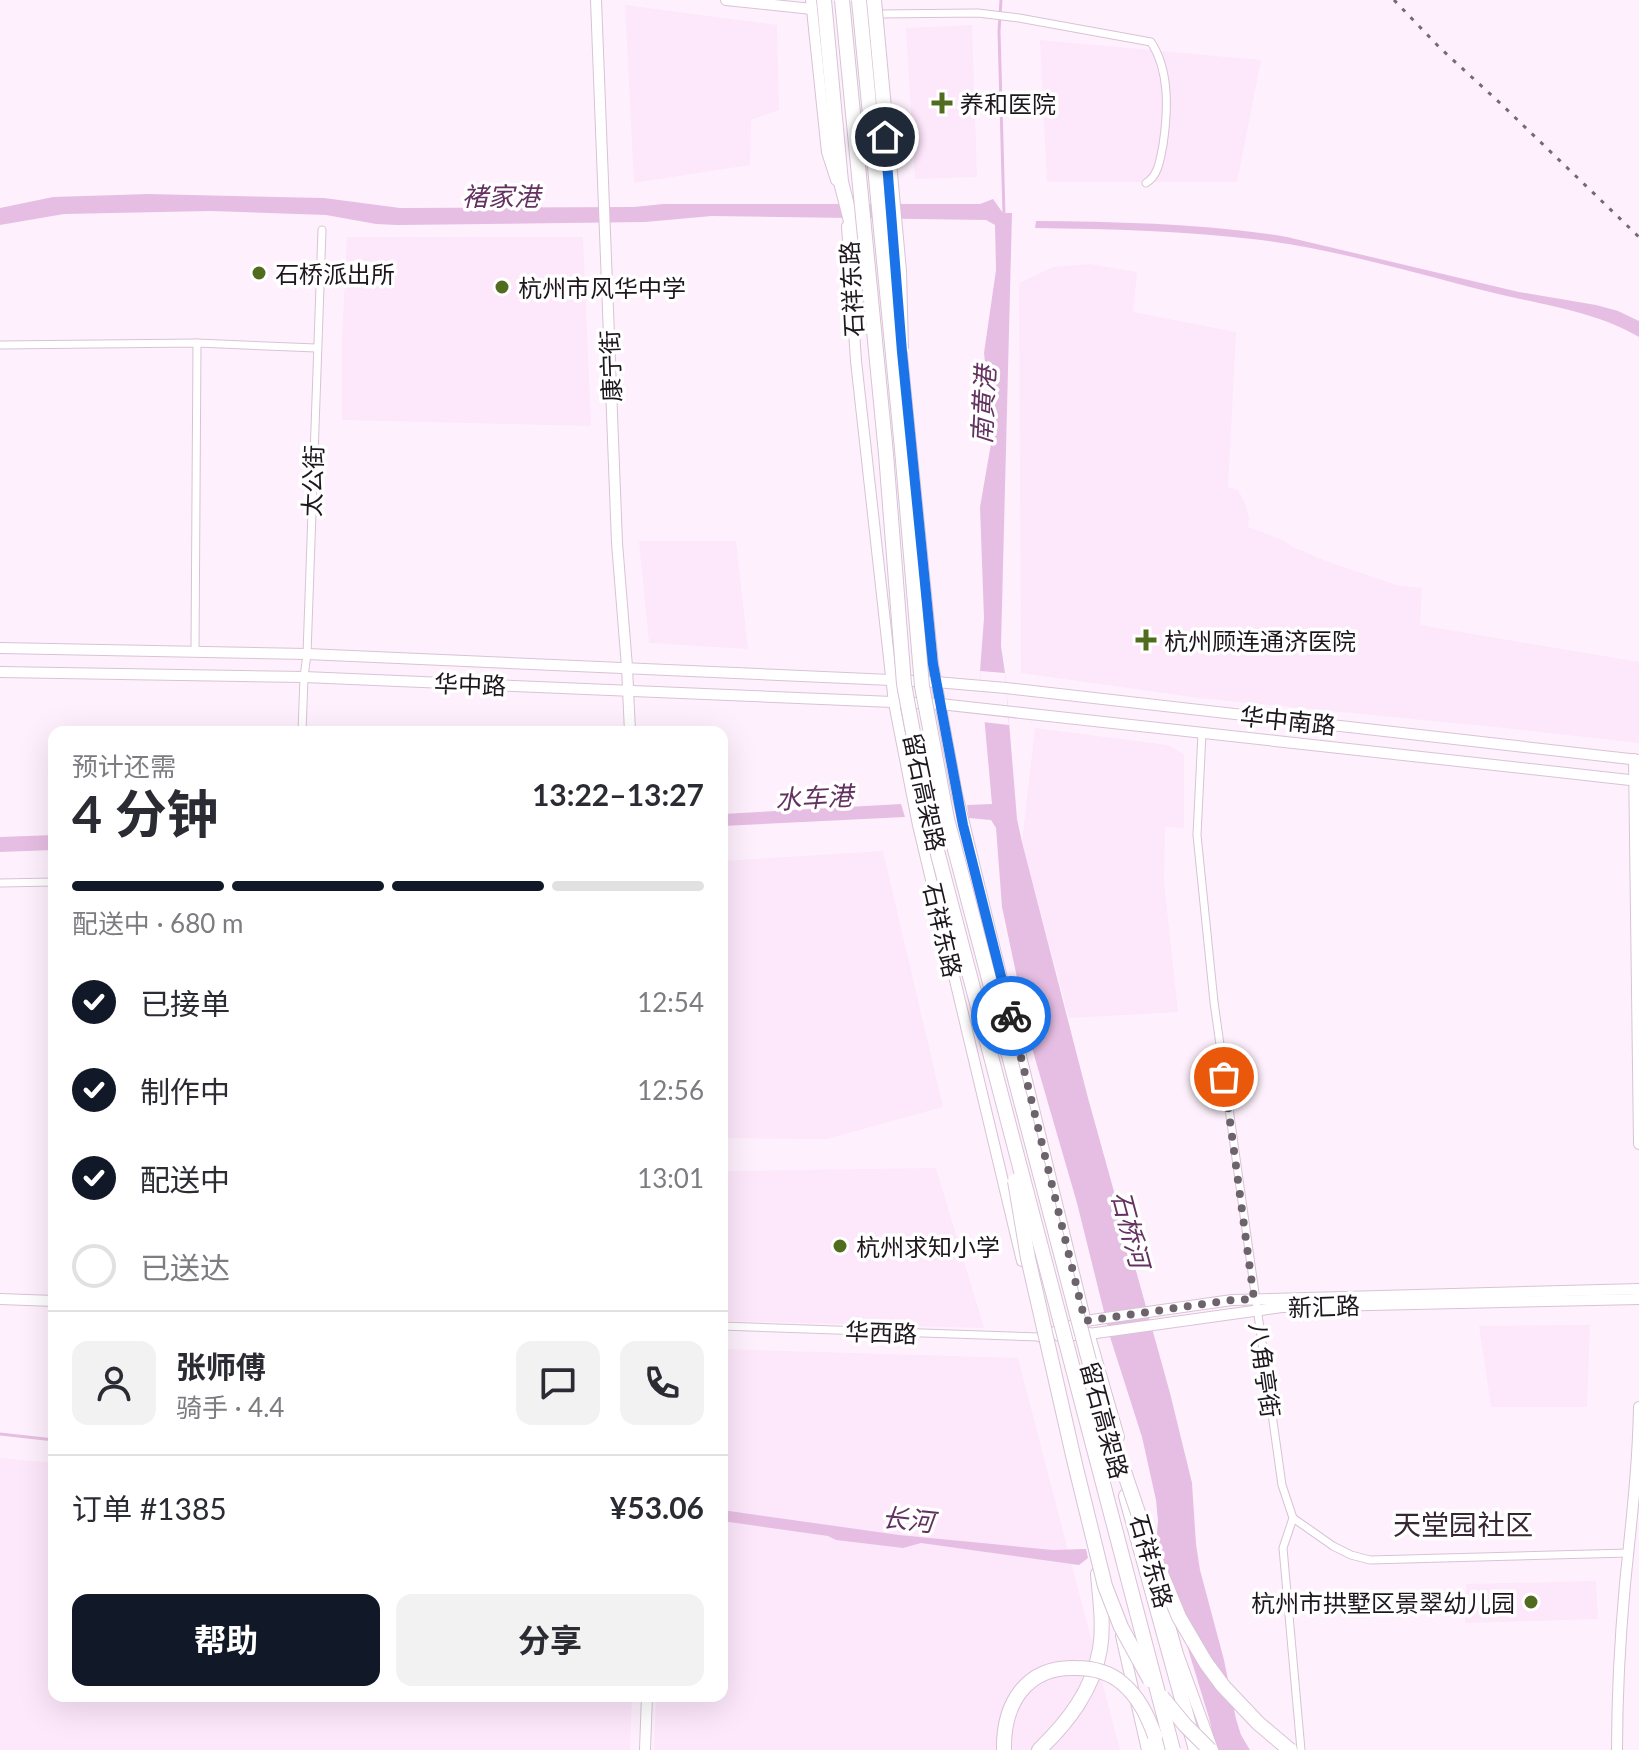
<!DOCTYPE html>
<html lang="zh">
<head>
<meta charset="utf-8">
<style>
  :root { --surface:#fff; --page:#f2f2f3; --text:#2b2b33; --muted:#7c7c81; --line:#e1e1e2; --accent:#111827 }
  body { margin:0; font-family:Lato,"Noto Sans SC",sans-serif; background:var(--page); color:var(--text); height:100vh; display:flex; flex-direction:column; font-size:30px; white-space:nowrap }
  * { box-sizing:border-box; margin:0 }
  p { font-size:26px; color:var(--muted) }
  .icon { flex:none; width:44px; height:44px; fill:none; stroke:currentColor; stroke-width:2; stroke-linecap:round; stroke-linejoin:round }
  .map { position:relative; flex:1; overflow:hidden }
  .panel { position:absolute; left:48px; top:726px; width:680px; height:976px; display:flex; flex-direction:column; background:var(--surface); border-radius:16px; box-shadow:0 8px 32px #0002 }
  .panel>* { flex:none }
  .pin { position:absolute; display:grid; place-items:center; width:68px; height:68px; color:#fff; margin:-34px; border:4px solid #fff; border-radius:50%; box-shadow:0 2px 8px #0007 }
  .courier { position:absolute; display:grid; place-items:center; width:80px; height:80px; margin:-40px; border:6px solid #1a73e8; border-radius:50%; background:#fff; color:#222; box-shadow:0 2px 10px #0007 }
  .headline em { font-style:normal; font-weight:700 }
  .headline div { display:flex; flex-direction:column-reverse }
  .headline { display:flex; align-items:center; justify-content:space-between; height:136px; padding:0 24px }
  h1 { font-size:52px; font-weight:700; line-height:60px }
  .bar { display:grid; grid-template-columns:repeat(4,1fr); gap:12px 8px; align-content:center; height:96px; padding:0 24px }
  .bar i { height:10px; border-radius:6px; background:var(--line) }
  .bar .selected { background:var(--accent) }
  .bar p { grid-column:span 4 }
  .line { display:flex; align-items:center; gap:20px; padding:0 24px; border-top:2px solid var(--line) }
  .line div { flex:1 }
  .round { display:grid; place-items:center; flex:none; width:84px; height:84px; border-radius:16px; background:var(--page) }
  ol { padding:0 24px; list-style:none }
  li { display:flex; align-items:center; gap:24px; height:88px }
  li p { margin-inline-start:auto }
  li .icon { padding:8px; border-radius:50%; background:var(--accent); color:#fff; stroke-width:4 }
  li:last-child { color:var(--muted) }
  li i { width:44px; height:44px; border:4px solid var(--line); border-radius:50% }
  .button { display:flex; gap:16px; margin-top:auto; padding:16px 24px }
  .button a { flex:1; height:92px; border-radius:16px; background:var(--accent); color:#fff; font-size:32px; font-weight:700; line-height:92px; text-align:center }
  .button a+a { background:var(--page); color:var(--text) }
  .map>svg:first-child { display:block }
  .built { fill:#fde7fb }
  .water { fill:#e7bee3 }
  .pier { fill:#fef1fd }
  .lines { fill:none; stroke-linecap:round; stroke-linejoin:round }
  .stream { stroke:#e7bee3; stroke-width:3 }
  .street-casing { stroke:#d8c3d5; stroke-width:9 }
  .secondary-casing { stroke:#d8c3d5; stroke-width:12 }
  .highway-casing { stroke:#d8c3d5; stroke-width:16 }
  .street { stroke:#fff; stroke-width:7 }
  .secondary { stroke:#fff; stroke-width:10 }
  .highway { stroke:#fff; stroke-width:14 }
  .rail { stroke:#746a73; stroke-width:3; stroke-dasharray:4 8; stroke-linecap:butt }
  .highway-bridge-casing { stroke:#d8c3d5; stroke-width:16; stroke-linecap:butt }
  .highway-bridge { stroke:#fff; stroke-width:14 }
  .done { stroke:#6d636c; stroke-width:8; stroke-dasharray:0 14.4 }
  .route { stroke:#1a73e8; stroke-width:10 }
  .poi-dot { fill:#516c1f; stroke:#fff; stroke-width:3 }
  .labels { text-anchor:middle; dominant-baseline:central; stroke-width:7; stroke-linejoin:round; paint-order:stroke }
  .poi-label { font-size:24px; fill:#1f171e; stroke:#fff; text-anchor:start }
  .street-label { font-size:24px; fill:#1f171e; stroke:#fff }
  .water-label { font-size:26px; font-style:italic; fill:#633261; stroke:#fff }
  .quarter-label { font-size:28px; fill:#372735; stroke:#fff }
</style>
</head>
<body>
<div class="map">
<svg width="1639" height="1750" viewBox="0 0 1639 1750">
  <rect width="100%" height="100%" fill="#fef1fd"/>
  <g class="built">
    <polygon points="625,5 777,25 779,110 751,120 750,165 634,183"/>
    <polygon points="972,25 977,177 915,179 906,28"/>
    <polygon points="1040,40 1261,60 1237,182 1047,182"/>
    <polygon points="347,237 583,237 591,426 342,420 342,337"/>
    <polygon points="1090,264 1137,272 1133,312 1236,332 1228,487 1238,490 1245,503 1249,517 1248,527 1283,540 1293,547 1326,561 1396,585 1422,588 1420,625 1639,662 1639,743 1504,728 1199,698 1021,673 1019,283 1053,267"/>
    <polygon points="639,541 736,541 748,649 649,643"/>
    <polygon points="1035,728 1168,745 1184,754 1184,828 1165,827 1164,881 1178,1012 1069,1018 1022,842"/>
    <polygon points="883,851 943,1107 827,1139 722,1138 722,861"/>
    <polygon points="936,1168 984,1328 722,1321 722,1171"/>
    <polygon points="1590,1325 1587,1407 1491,1407 1479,1326"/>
    <polygon points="722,1349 1018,1358 1120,1750 654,1750 656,1696 722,1696"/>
    <polygon points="0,1458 54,1463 54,1696 632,1696 630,1750 0,1750"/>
    <polygon points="1596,1581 1598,1619 1465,1623 1466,1584"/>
  </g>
  <g class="water">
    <polygon points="148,194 324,198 400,208 634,207 663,204 980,204 993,199 1003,213 1012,213 1001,646 1005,673 1017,819 1022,842 1088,1098 1170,1393 1192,1483 1196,1544 1200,1570 1224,1660 1236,1719 1241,1735 1250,1750 1217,1750 1216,1748 1209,1718 1156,1544 1158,1521 1156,1500 1142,1437 1111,1340 1077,1203 1032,1048 1002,907 996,828 991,820 969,818 967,805 992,804 980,671 984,618 980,507 993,432 984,353 996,270 995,225 986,220 712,216 645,222 397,225 376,224 326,215 210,211 64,214 0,225 0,208 53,197"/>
    <path d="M1036,221C1119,222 1204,223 1287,237L1519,292L1596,305L1618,311L1639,321V337C1594,311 1543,305 1494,293C1417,274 1340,250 1261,240C1186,231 1111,229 1035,228Z"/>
    <polygon points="901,804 905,817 722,826 722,814"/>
    <polygon points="54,835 54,850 0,852 0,837"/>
    <polygon points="722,1510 899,1535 1053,1550 1086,1549 1088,1558 1079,1565 921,1543 903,1548 836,1540 828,1536 722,1521"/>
  </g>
  <polygon class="pier" points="980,671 1005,673 1009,725 983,722"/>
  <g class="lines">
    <g class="stream">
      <polyline points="1001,0 999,31 1004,215"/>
      <polyline points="0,1434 54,1440"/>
    </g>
    <g class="street-casing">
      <g id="street">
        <path d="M877,14L978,13L1019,18L1151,42C1170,71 1168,111 1163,145C1160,159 1159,175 1146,183"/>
        <polyline points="0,345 197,343 316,348"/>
        <polyline points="195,651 197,343"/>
        <polyline points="302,732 304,677 307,654 322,230"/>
        <polyline points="1202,733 1197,835 1214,1002 1282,1485 1293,1518 1333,1546 1351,1555 1370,1560 1629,1553"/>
        <polyline points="0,883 54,882"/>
        <polyline points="722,1326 1039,1337"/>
        <polyline points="1293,1518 1283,1548 1301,1750"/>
      </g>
    </g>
    <g class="secondary-casing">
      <g id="secondary">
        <polyline points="596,0 617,543 627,667 630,732"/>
        <polyline points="726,0 812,9"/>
        <polyline points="811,0 827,152 836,180"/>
        <polyline points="847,226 856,361 894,703 918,825 1022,1261"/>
        <polyline points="901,345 933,664 957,794 1084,1314"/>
        <polyline points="0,648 307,654 936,682 1006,688 1639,760"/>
        <polyline points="0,672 304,677 940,704 1639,781"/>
        <polyline points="1634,759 1639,1144"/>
        <polyline points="0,1299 54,1301"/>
        <polyline points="1089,1333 1119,1437"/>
        <polyline points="1059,1336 1089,1334 1282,1307 1639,1299"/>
        <polyline points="1041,1337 1085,1321 1232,1300 1639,1289"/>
        <polyline points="1156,1576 1178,1654 1213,1750"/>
        <polyline points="1121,1636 1147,1750"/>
        <polyline points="645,1750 647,1696"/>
        <path d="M1617,1750C1617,1695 1620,1639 1625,1584C1631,1525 1638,1466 1639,1407"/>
      </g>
    </g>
    <g class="highway-casing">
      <g id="highway">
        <polyline points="824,0 841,182 864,272"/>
        <polyline points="1126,1496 1196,1750"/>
        <polyline points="1155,1736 1159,1750"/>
        <path d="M1039,1750C1068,1722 1093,1690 1100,1649C1104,1625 1100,1599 1098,1574"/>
      </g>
    </g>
    <use href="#street" class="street"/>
    <use href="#secondary" class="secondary"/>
    <use href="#highway" class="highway"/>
    <polyline class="rail" points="1394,0 1440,48 1500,103 1639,237"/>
    <g class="highway-bridge-casing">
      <g id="highway-bridge">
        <polyline points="842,0 886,454 904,684 930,824 1173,1750"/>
        <polyline points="859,0 902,449 922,686 947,819 1098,1395 1148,1542 1179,1617 1206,1663 1223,1686 1258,1723 1290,1750"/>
        <polyline points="874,0 899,271 901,349"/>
        <polyline points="1015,1181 1028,1258 1075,1464 1105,1586 1121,1627 1150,1680"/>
        <polyline points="1162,1697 1185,1725 1210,1750"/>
        <path d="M1004,1750C1003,1704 1026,1666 1076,1668C1093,1668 1109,1672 1122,1683C1139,1697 1148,1717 1155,1736"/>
      </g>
    </g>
    <use href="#highway-bridge" class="highway-bridge"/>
  </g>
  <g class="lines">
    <polyline class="done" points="1011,1016 1085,1321 1232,1300 1254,1299 1224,1077"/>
    <polyline class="route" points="885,137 902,352 933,664 963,825 1011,1016"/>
  </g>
  <g class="poi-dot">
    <path d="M938 91h8v8h8v8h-8v8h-8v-8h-8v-8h8z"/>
    <circle cx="259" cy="273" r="8"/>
    <circle cx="502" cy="287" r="8"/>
    <path d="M1142 628h8v8h8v8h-8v8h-8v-8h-8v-8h8z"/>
    <circle cx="840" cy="1246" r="8"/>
    <circle cx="1531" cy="1602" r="8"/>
  </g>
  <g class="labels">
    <g class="poi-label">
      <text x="960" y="103">养和医院</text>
      <text x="275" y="273">石桥派出所</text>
      <text x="518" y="287">杭州市风华中学</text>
      <text x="1164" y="640">杭州顾连通济医院</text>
      <text x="856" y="1246">杭州求知小学</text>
      <text x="1515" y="1602" text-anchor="end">杭州市拱墅区景翠幼儿园</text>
    </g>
    <g class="street-label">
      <text transform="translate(851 289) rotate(-93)">石祥东路</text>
      <text transform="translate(610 366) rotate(-92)">康宁街</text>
      <text transform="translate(312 481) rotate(-88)">太公街</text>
      <text transform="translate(470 684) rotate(2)">华中路</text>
      <text transform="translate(1288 720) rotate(6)">华中南路</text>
      <text transform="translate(925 792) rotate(78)">留石高架路</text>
      <text transform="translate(943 930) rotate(77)">石祥东路</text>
      <text transform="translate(1324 1306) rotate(-2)">新汇路</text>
      <text transform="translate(881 1332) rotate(2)">华西路</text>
      <text transform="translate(1265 1370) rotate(82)">八角亭街</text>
      <text transform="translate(1105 1420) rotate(75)">留石高架路</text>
      <text transform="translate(1152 1561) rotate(74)">石祥东路</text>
    </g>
    <g class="water-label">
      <text x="501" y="196">褚家港</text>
      <text transform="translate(983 405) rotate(-87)">南黄港</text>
      <text transform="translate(814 797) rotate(-3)">水车港</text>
      <text transform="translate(1131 1229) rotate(75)">石桥河</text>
      <text transform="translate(908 1519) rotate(6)">长河</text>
    </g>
    <g class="quarter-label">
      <text x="1463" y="1524">天堂园社区</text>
    </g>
  </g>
</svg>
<div class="pin" style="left:1224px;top:1077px;background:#ea580c"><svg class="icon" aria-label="bag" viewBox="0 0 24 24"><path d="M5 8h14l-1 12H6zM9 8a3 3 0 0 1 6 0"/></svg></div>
<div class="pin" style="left:885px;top:137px;background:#1f2937"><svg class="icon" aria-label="home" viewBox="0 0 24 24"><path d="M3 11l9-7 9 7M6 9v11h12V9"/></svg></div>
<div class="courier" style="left:1011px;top:1016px"><svg class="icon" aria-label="bike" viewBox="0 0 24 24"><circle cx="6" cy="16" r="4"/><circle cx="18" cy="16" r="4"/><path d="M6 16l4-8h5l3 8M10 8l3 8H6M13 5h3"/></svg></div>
<section class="panel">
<div class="headline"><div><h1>4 分钟</h1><p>预计还需</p></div><em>13:22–13:27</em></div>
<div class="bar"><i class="selected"></i><i class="selected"></i><i class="selected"></i><i></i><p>配送中 · 680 m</p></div>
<ol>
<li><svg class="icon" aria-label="check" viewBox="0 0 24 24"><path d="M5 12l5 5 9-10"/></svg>已接单<p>12:54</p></li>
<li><svg class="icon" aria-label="check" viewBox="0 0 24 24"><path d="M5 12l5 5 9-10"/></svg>制作中<p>12:56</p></li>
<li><svg class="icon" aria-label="check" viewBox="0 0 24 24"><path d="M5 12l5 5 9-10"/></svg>配送中<p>13:01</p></li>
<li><i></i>已送达</li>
</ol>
<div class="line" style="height:144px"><a class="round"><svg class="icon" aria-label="person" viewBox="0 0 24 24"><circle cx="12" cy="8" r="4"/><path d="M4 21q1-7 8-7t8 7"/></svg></a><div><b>张师傅</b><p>骑手 · 4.4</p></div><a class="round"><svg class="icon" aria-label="chat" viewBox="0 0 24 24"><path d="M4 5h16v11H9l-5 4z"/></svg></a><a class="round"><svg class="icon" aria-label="phone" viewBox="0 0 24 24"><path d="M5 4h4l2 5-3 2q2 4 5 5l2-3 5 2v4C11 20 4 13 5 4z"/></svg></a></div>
<div class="line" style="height:104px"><div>订单 #1385</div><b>¥53.06</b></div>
<div class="button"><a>帮助</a><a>分享</a></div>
</section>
</div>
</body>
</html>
